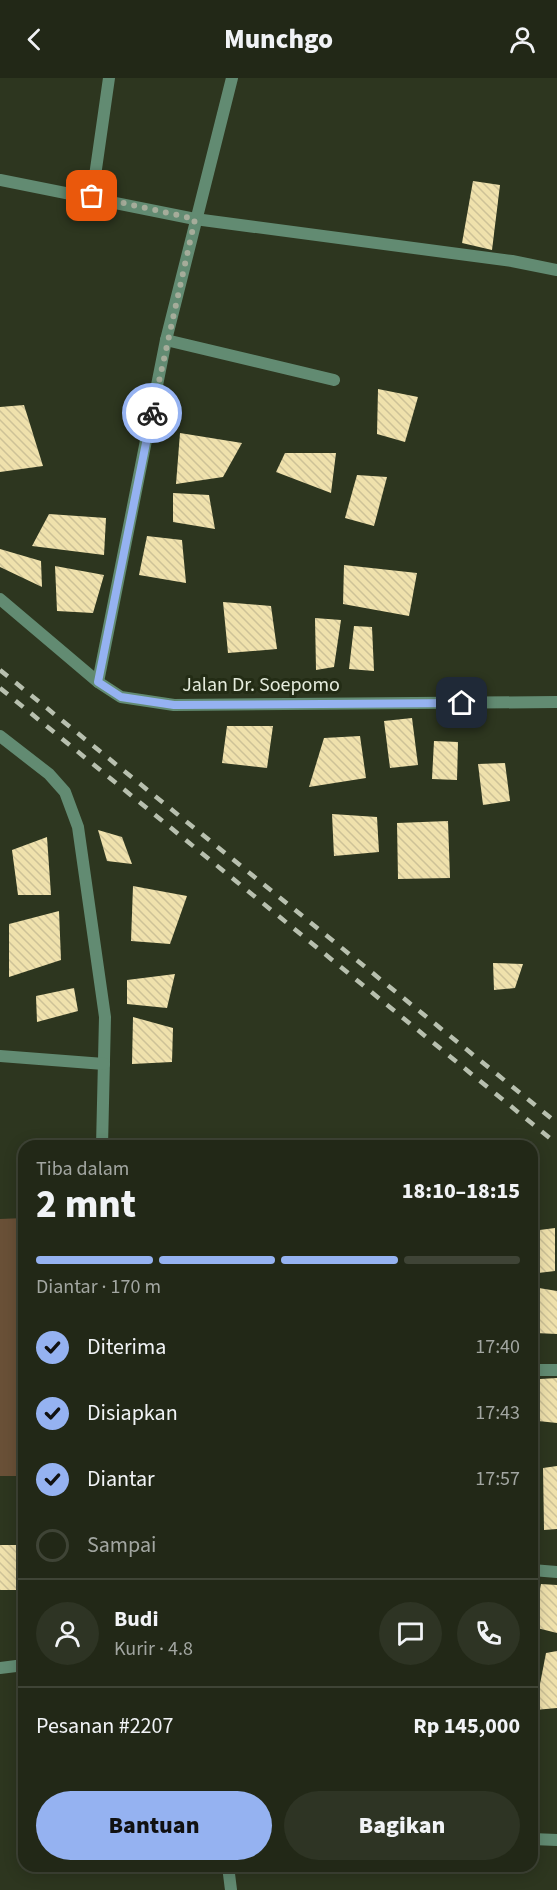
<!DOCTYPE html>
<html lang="id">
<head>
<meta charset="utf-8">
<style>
  :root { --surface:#222817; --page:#2e3424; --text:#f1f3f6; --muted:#a2a6a1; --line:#3f4436; --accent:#95b2f1 }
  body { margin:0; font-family:"Source Sans 3",sans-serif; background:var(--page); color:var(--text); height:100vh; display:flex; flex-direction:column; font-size:22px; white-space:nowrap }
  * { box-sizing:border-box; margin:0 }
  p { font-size:20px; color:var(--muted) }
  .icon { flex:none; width:33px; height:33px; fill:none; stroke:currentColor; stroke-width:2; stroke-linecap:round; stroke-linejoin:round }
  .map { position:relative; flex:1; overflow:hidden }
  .panel { position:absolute; left:18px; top:1062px; width:520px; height:732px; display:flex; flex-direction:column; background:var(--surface); border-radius:18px; box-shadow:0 3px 15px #0003,0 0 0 2px var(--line) }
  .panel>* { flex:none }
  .pin { position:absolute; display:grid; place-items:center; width:51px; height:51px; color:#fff; margin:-26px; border-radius:12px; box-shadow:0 3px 9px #0006 }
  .courier { position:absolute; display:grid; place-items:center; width:60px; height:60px; margin:-30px; border:4px solid #95b2f1; border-radius:50%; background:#fff; color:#222; box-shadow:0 2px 8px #0007 }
  .summary em { font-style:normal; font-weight:800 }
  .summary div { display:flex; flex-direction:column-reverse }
  .summary { display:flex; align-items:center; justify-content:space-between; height:102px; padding:0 18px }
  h1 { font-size:39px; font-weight:800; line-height:45px }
  .bar { display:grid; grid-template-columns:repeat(4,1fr); gap:9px 6px; align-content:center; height:72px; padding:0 18px }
  .bar i { height:8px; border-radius:4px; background:var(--line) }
  .bar .current { background:var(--accent) }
  .bar p { grid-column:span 4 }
  .line { display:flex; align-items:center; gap:15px; padding:0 18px; border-top:2px solid var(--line) }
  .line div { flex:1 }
  .round { display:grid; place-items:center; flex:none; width:63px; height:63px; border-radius:32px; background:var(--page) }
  ol { padding:0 18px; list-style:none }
  li { display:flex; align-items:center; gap:18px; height:66px }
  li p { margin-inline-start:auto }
  li .icon { padding:6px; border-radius:50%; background:var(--accent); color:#111; stroke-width:4 }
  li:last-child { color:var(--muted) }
  li i { width:33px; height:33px; border:3px solid var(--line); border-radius:50% }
  .cta { display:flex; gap:12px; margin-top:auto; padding:12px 18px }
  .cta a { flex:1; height:69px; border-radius:36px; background:var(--accent); color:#111; font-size:24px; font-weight:800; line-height:69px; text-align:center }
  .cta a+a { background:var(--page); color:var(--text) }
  header { display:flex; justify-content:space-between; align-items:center; height:78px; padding:0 18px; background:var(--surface); font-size:27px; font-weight:800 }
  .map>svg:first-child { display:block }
  .park { fill:#695037 }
  .building { fill:url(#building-back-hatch) }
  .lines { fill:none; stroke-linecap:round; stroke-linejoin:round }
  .minor { stroke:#628b72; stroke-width:12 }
  .tertiary { stroke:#628b72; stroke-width:12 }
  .rail { stroke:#b8c0af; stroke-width:4.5; stroke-dasharray:10 10; stroke-linecap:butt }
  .done { stroke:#a5ac9a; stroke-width:6; stroke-dasharray:0 10.8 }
  .route { stroke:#95b2f1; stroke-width:8 }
  .labels { text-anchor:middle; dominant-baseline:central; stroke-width:6; stroke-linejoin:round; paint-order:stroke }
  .street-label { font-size:20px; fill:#e5ecdd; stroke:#232c15 }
</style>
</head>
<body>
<header><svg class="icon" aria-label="back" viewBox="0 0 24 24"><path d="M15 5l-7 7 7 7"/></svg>Munchgo<svg class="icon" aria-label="person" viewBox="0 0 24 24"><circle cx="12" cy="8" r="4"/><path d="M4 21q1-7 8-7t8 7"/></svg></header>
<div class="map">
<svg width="557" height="1812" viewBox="0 0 557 1812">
  <defs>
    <pattern id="building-back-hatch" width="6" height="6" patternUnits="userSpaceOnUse" patternTransform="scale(1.5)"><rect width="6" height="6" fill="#efe1ac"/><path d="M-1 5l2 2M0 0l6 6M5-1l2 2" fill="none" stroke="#cdc297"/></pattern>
  </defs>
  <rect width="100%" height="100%" fill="#2d361f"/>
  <polygon class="park" points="24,1140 24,1398 0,1398 0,1141"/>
  <g class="building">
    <polygon points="473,103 500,107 492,172 462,165"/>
    <polygon points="378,311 418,319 405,364 377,356"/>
    <polygon points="24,327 43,388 0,394 0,329"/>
    <polygon points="180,355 242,365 223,399 176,406"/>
    <polygon points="285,375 336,375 331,415 276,394"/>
    <polygon points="357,397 387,399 374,448 345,440"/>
    <polygon points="173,415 209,417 215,451 173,444"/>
    <polygon points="49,436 106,440 104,477 32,468"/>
    <polygon points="147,458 182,462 186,505 139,497"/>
    <polygon points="0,471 41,483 42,509 0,489"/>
    <polygon points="344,487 417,495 409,538 343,526"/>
    <polygon points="55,488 104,497 93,535 57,533"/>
    <polygon points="223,524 271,528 277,571 228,575"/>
    <polygon points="315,540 341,542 334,589 316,592"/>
    <polygon points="354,548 372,549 374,593 349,591"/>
    <polygon points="412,640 418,687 390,690 384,643"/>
    <polygon points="227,648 273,648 267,690 222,685"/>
    <polygon points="360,658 366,700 309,709 324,660"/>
    <polygon points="434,663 458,664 457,702 432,701"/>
    <polygon points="505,685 510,723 483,727 478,686"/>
    <polygon points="332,736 377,739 379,774 334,778"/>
    <polygon points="448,743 450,800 398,801 397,745"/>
    <polygon points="98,752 122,759 132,786 107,783"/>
    <polygon points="47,759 51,817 18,817 12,772"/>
    <polygon points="133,808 187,818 170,866 131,863"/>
    <polygon points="59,833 61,882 9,899 9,846"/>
    <polygon points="493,885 523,886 515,910 494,912"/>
    <polygon points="175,896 167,930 127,926 127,902"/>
    <polygon points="74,910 78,933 37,944 36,918"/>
    <polygon points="133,939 173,950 172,984 132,986"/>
    <polygon points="555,1150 555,1193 538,1195 532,1153"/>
    <polygon points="539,1210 557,1213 557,1256 535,1255"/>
    <polygon points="557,1300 557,1345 538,1343 540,1301"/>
    <polygon points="557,1388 557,1451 544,1452 543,1390"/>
    <rect x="0" y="1467" width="24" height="45"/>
    <polygon points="541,1506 557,1507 557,1555 533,1549"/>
    <polygon points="557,1573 557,1630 535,1632 546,1575"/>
  </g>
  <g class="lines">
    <g class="minor">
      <polyline points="0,102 195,141 512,183 557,192"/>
      <polyline points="92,119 109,0"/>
      <polyline points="166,262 334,302"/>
      <polyline points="98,604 166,262 232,0"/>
      <polyline points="0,658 49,696 65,714 78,749 105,939 102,1068"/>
      <polyline points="0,978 104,986"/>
      <polyline points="532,1292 557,1292"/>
      <polyline points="532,1318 534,1292"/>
      <polyline points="532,1492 557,1494"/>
      <polyline points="0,1590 24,1587"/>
      <polyline points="532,1761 557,1762"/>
      <polyline points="228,1788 231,1812"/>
    </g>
    <polyline class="tertiary" points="0,521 98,604 121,619 174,627 557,624"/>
    <g class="rail">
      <polyline points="0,592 557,1045"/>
      <polyline points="0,610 557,1066"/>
    </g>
  </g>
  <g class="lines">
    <polyline class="done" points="92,118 195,141 152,335"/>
    <polyline class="route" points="152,335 98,604 121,619 174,627 462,625"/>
  </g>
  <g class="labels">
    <g class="street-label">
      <text x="261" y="607">Jalan Dr. Soepomo</text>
    </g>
  </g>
</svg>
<div class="pin" style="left:92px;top:118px;background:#ea580c"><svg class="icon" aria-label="bag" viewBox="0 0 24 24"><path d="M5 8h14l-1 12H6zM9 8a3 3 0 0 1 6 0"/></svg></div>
<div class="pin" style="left:462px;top:625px;background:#1f2937"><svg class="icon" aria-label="home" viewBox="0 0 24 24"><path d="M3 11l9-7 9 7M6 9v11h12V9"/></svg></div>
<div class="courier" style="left:152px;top:335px"><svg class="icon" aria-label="bike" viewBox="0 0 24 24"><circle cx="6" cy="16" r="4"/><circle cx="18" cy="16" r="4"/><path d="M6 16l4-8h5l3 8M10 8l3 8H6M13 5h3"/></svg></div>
<section class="panel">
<div class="summary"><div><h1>2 mnt</h1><p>Tiba dalam</p></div><em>18:10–18:15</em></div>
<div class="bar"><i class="current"></i><i class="current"></i><i class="current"></i><i></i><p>Diantar · 170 m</p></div>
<ol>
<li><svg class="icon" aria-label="check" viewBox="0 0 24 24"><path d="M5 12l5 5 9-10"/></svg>Diterima<p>17:40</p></li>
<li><svg class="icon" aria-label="check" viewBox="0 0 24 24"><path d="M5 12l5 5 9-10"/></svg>Disiapkan<p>17:43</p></li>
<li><svg class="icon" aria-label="check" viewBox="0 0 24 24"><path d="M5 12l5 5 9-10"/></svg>Diantar<p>17:57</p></li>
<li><i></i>Sampai</li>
</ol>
<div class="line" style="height:108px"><a class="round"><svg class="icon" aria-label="person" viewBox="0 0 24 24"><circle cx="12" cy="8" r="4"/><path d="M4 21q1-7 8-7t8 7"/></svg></a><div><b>Budi</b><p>Kurir · 4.8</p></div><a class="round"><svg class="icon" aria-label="chat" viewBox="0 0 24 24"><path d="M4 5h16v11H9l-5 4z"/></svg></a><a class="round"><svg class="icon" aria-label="phone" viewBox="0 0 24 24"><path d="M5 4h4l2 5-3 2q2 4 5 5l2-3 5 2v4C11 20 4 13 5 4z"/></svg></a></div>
<div class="line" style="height:78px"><div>Pesanan #2207</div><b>Rp 145,000</b></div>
<div class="cta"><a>Bantuan</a><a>Bagikan</a></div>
</section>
</div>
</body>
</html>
